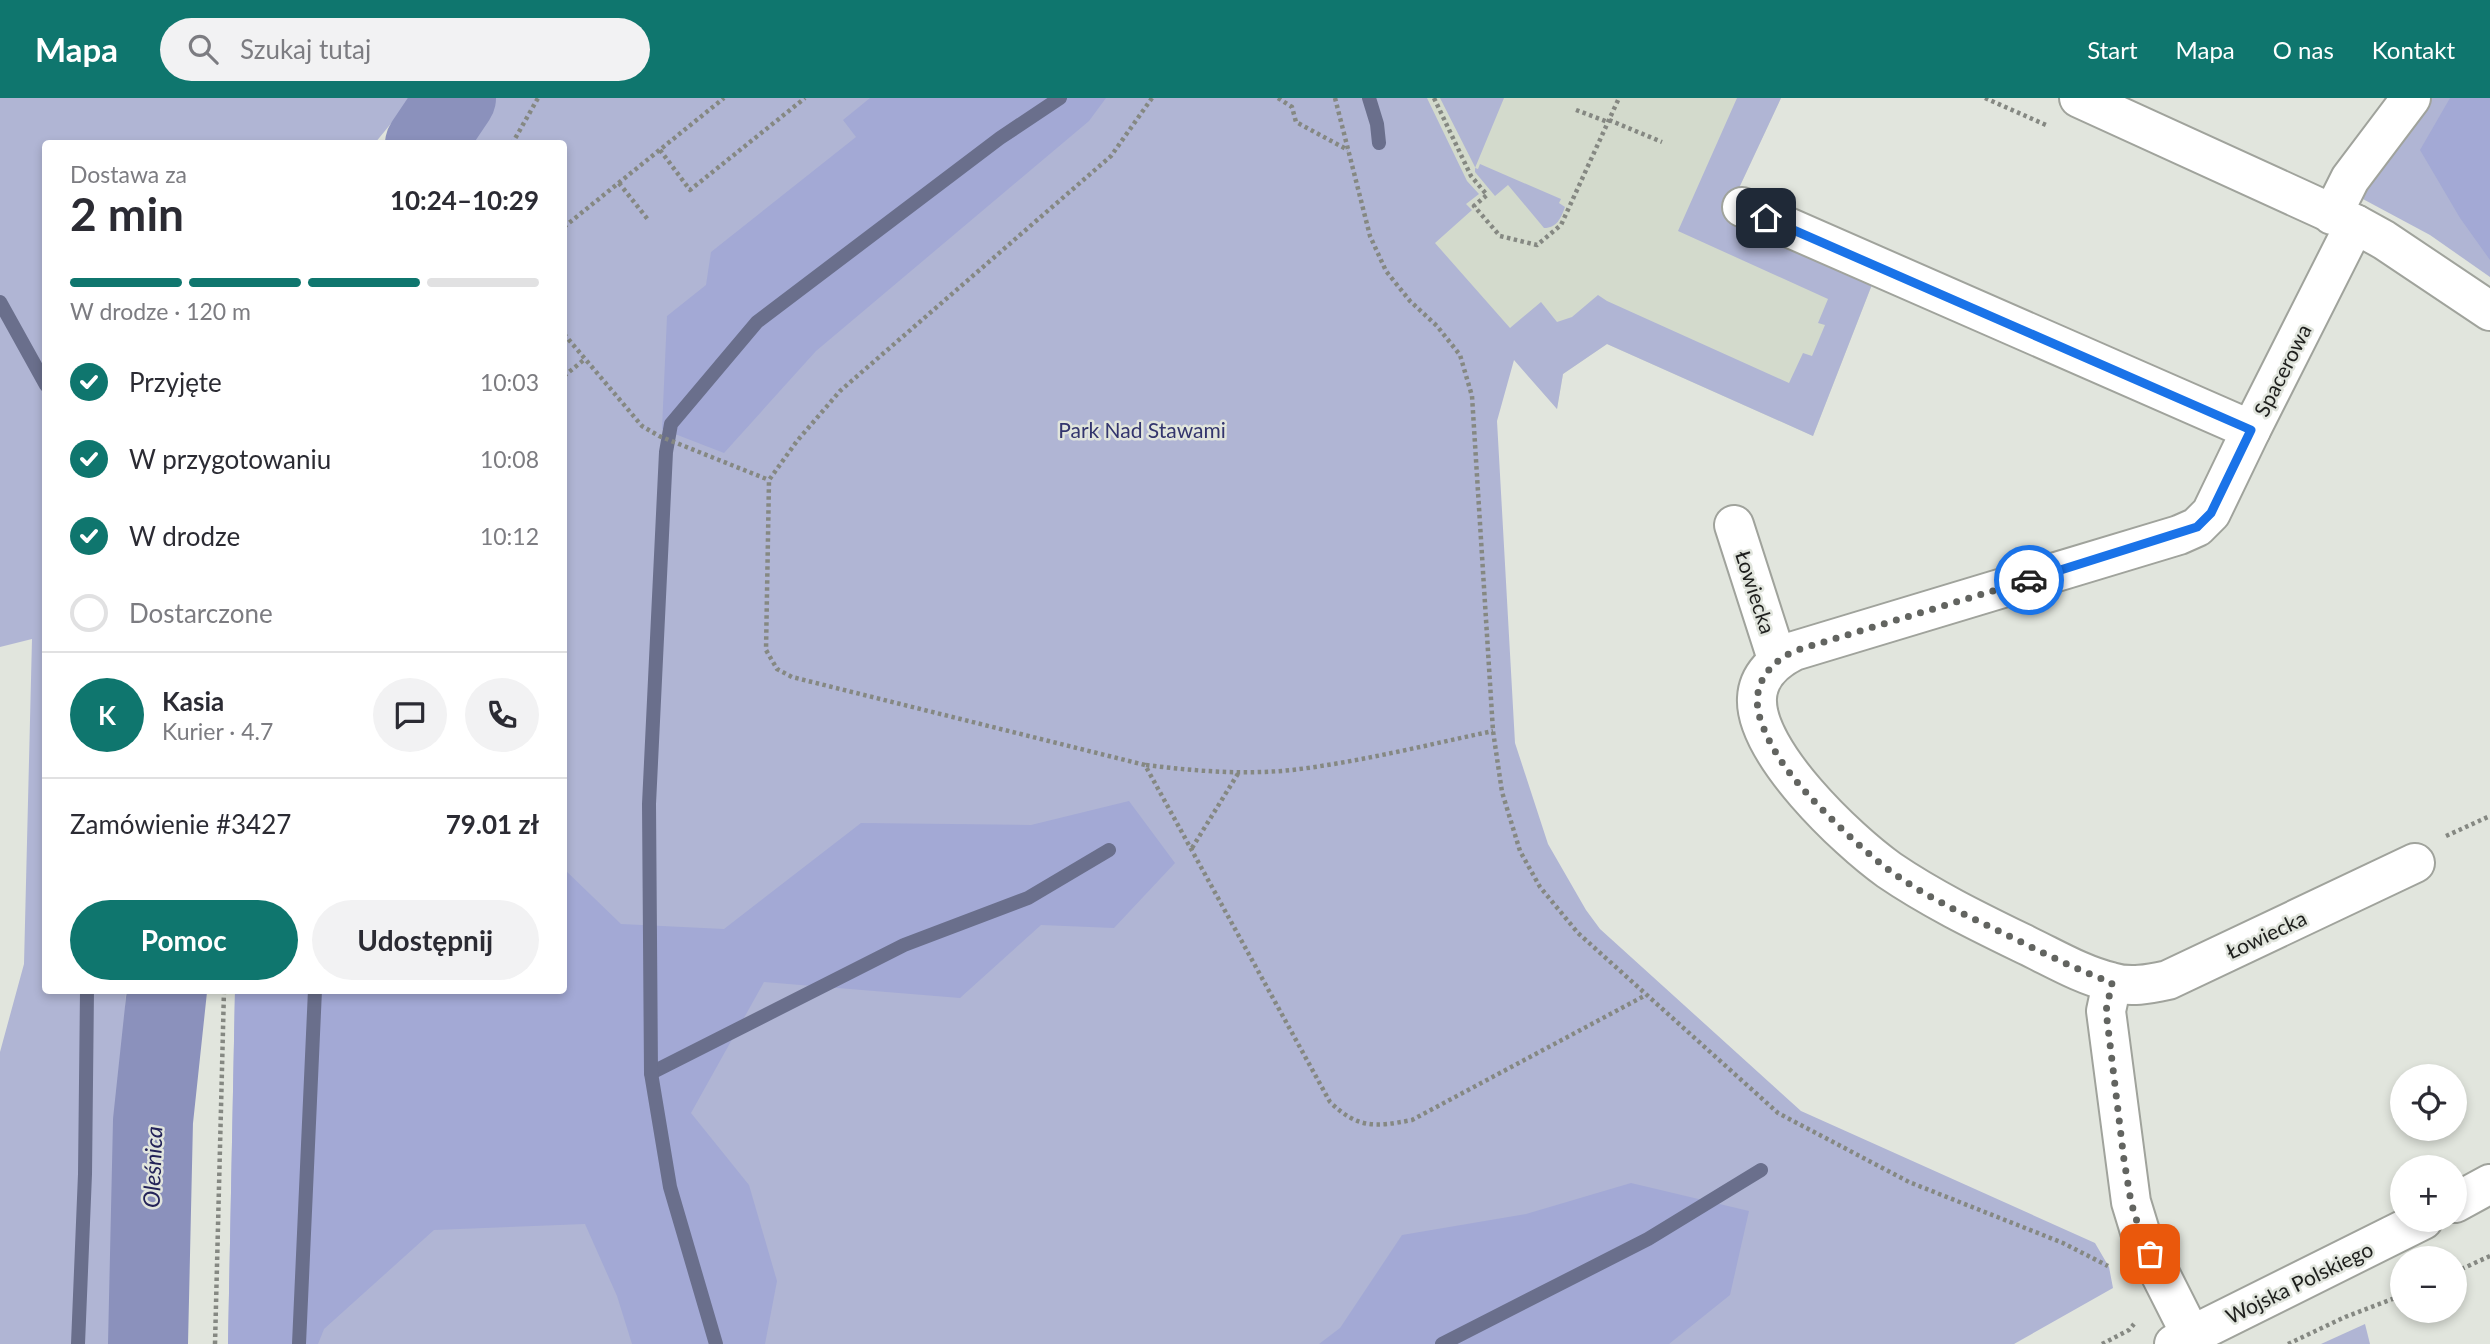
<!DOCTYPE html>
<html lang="pl">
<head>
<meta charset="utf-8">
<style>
  :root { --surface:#fff; --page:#f2f2f3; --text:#2b2b33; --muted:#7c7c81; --line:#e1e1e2; --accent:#0f766e }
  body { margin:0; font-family:Lato,sans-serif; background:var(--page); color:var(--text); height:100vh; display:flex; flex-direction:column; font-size:26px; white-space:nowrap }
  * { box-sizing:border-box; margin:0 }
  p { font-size:23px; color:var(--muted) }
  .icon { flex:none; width:38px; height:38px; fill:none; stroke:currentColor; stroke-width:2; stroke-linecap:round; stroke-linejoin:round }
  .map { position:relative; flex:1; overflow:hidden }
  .sheet { position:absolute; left:42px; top:42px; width:525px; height:854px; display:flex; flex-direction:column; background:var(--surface); border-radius:7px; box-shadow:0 4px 10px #0003 }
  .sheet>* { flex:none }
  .tools { position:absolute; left:2390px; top:966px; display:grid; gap:14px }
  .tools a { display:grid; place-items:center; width:77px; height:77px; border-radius:50%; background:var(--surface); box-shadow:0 4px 10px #0003; font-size:35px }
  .pin { position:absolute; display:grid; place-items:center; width:60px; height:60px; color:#fff; margin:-30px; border-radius:14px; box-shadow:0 4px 10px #0006 }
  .courier { position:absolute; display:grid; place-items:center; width:70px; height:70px; margin:-35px; border:5px solid #1a73e8; border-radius:50%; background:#fff; color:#222; box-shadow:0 2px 9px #0007 }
  .head em { font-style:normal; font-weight:700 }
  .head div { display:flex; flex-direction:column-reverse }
  .head { display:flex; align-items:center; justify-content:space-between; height:119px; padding:0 28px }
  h1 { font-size:46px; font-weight:700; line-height:52px }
  .bar { display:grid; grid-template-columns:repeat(4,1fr); gap:10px 7px; align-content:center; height:84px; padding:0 28px }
  .bar i { height:9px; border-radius:5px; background:var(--line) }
  .bar .current { background:var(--accent) }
  .bar p { grid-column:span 4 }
  .line { display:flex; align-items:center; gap:18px; padding:0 28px; border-top:2px solid var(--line) }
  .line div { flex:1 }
  .round { display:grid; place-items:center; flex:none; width:74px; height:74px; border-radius:37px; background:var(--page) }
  ol { padding:0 28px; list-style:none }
  li { display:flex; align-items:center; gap:21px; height:77px }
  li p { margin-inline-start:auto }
  li .icon { padding:7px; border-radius:50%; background:var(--accent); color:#fff; stroke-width:4 }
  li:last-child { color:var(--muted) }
  li i { width:38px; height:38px; border:4px solid var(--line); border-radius:50% }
  .action { display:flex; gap:14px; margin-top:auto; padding:14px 28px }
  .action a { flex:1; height:80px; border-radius:42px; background:var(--accent); color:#fff; font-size:28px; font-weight:700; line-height:80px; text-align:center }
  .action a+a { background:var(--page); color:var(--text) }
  header { display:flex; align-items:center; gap:42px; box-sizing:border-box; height:98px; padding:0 35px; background:var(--accent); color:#fff }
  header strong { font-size:33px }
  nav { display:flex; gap:38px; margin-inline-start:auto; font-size:24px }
  .search { width:490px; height:63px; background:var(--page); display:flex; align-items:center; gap:18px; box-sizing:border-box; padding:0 24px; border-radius:38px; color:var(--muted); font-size:26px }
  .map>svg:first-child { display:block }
  .built { fill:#d3dacc }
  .green { fill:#b0b5d4 }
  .forest { fill:#a3a9d5 }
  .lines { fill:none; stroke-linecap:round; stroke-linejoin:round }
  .stream { stroke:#6a6f8c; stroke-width:14 }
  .river { stroke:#8b91bc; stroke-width:80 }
  .minor-casing { stroke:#a0a39c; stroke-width:42 }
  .major-casing { stroke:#a0a39c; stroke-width:42 }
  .path { stroke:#858882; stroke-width:4.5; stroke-dasharray:3.5 3.5; stroke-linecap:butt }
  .minor { stroke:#fff; stroke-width:38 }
  .major { stroke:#fff; stroke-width:38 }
  .done { stroke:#626460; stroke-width:7; stroke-dasharray:0 12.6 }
  .route { stroke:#1a73e8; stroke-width:9 }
  .labels { text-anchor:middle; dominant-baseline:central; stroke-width:5; stroke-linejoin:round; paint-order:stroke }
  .street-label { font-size:21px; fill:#1e1f1d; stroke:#e1e5dd }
  .park-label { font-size:21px; fill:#33356d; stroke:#e1e5dd }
  .water-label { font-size:23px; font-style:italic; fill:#232258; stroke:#e1e5dd }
</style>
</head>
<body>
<header>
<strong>Mapa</strong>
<div class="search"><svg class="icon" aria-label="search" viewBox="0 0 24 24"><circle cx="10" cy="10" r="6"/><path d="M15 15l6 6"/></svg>Szukaj tutaj</div>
<nav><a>Start</a><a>Mapa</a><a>O nas</a><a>Kontakt</a></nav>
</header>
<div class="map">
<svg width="2490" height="1246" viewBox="0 0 2490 1246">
  <rect width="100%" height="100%" fill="#e1e5dd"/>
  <polygon class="built" points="1384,0 1781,0 1725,120 1873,184 1813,338 1607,246 1563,276 1557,311 1425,158"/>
  <g class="green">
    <polygon points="0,0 412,0 375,45 46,46 46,892 126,893 117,1246 0,1246 0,954 24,866 32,541 0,549"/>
    <polygon points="487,0 1427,0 1467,83 1479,96 1466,106 1472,112 1435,145 1510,230 1541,204 1557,224 1572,219 1598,197 1607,203 1789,285 1803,255 1812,258 1825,227 1818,225 1828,201 1678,133 1737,0 1781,0 1725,120 1873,184 1813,338 1607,246 1563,276 1557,311 1514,262 1497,323 1515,645 1548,746 1586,812 1600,831 1801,1013 2095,1145 2109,1169 2113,1190 2014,1246 228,1246 235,893 564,892 564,46 458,45"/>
    <path d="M1440,0H1504L1475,70L1478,71L1480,66L1561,101L1559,105L1565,109C1561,120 1557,130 1544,130L1508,87L1495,98L1475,74V69Z"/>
    <polygon points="2421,0 2490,0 2490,179 2430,137 2361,100"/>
    <polygon points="2365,1226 2370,1246 2321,1246"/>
  </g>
  <g class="forest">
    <polygon points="870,0 1106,0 1089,23 816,253 724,355 662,331 667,218 706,187 711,154 856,39 843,22"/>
    <polygon points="2450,0 2490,0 2490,162 2460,120 2420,52"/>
    <polygon points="1129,703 1175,765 1114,830 1041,827 960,900 764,884 691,1015 749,1087 777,1183 765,1246 632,1246 617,1198 585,1126 434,1132 324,1231 318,1246 228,1246 235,893 564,892 564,771 621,826 724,831 861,725 1031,727"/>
    <polygon points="1631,1085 1749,1113 1730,1197 1669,1246 1319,1246 1340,1230 1402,1137 1526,1116"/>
  </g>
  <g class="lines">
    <g class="stream">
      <polyline points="1369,0 1377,26 1379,45"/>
      <polyline points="0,204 46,287"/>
      <polyline points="651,975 904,847 1028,800 1109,752"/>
      <polyline points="78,1246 85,1076 87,892"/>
      <polyline points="299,1246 315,892"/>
      <polyline points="716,1246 670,1089 651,975 649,706 666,354 671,326 757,224 1000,40 1060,0"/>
      <polyline points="1442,1246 1648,1141 1761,1072"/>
    </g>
    <g class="river">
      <polyline points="425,46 456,0"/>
      <polyline points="148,1246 153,1023 167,892"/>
    </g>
    <g class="minor-casing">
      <g id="minor">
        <polyline points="2079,0 2355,126 2384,142 2490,213"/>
        <polyline points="1742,109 2251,332 2355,126"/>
        <polyline points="2332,117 2350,81 2411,0"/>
        <path d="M2251,332L2211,415L2197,429L2179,437L1794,553C1776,562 1758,577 1757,600C1754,654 1847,742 1889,772C1933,802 1981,825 2028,848C2055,861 2082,877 2111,884C2130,890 2149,886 2168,882L2415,765"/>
        <polyline points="1734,427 1777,561"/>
        <polyline points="2112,885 2106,913 2131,1104 2142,1140 2191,1237"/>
      </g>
    </g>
    <g class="major-casing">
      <g id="major">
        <polyline points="2455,1105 2490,1086"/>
        <polyline points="2174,1246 2423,1122"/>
      </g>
    </g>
    <g class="path">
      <path d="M1152,0L1111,58L840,293L797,343L769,382L766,552L777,571L792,579L1145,667L1330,1004C1358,1031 1375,1029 1412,1022L1646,897"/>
      <polyline points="1278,0 1292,9 1296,24 1348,52"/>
      <polyline points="1335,0 1370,138 1386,173 1410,203 1437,228 1460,257 1472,298 1493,633 1502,694 1520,753 1540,789 1578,835 1778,1015 1909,1084 2063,1145 2108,1168"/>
      <polyline points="1434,0 1471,78 1487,97 1474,108 1500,138 1537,147 1561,127 1619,0"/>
      <polyline points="1985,0 2046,27"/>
      <polyline points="1576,12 1608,24"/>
      <polyline points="1609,22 1662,44"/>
      <polyline points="512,46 538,0"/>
      <polyline points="660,52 690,92 805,0"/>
      <polyline points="619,85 649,123"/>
      <polyline points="564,129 724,0"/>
      <polyline points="564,236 642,328 659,338 769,382"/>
      <polyline points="564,278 585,261"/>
      <path d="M1146,667C1194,673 1243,677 1292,672C1359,664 1427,647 1493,633"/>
      <polyline points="2446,738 2490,718"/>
      <polyline points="1192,750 1239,674"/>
      <polyline points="2455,1174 2490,1158"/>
      <polyline points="215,1246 224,892"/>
      <polyline points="2102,1246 2129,1232 2134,1226"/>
      <polyline points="2288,1246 2345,1219 2403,1197"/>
    </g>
    <use href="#minor" class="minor"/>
    <use href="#major" class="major"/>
  </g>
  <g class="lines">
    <path class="done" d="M2029,482L1794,553C1764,568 1749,593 1762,626C1773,656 1793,681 1815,704C1837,727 1860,749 1885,769C1920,796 1961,815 2001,834C2037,852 2073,870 2112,885L2106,913L2124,1062L2131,1104L2142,1140L2150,1156"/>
    <polyline class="route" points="1766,120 2251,332 2211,415 2197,429 2029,482"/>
  </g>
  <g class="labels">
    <g class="street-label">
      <text transform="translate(2282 272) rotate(-63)">Spacerowa</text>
      <text transform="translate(1756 494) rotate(72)">Łowiecka</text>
      <text transform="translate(2266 836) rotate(-25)">Łowiecka</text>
      <text transform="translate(2299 1184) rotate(-26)">Wojska Polskiego</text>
    </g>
    <g class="park-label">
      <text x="1142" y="331">Park Nad Stawami</text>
    </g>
    <g class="water-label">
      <text transform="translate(152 1069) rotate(-88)">Oleśnica</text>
    </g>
  </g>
</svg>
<div class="tools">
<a><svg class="icon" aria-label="locate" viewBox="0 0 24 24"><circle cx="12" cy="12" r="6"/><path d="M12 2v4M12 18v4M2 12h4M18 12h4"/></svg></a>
<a>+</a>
<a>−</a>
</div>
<div class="pin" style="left:2150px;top:1156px;background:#ea580c"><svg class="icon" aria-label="bag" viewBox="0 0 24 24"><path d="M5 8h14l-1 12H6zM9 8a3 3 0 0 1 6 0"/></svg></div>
<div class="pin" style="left:1766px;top:120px;background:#1f2937"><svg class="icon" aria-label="home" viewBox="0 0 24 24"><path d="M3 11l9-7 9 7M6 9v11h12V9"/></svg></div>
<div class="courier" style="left:2029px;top:482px"><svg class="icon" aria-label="car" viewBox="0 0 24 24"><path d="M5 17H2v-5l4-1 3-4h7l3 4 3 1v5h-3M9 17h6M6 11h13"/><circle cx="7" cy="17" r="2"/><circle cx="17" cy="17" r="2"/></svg></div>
<section class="sheet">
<div class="head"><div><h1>2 min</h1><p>Dostawa za</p></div><em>10:24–10:29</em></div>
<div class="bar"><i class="current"></i><i class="current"></i><i class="current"></i><i></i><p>W drodze · 120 m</p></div>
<ol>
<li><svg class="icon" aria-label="check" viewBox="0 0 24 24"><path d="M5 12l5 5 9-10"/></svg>Przyjęte<p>10:03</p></li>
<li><svg class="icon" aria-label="check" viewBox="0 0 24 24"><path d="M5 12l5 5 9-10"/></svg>W przygotowaniu<p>10:08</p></li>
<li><svg class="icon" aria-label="check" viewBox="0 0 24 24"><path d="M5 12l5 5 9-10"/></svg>W drodze<p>10:12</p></li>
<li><i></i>Dostarczone</li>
</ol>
<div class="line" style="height:126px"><b class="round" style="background:var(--accent);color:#fff">K</b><div><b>Kasia</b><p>Kurier · 4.7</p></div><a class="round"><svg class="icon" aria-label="chat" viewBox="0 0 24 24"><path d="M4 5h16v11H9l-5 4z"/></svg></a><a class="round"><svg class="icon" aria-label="phone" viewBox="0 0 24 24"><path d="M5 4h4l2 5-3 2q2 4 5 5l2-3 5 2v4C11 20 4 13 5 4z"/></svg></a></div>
<div class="line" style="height:91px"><div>Zamówienie #3427</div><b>79.01 zł</b></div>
<div class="action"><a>Pomoc</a><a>Udostępnij</a></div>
</section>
</div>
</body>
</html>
